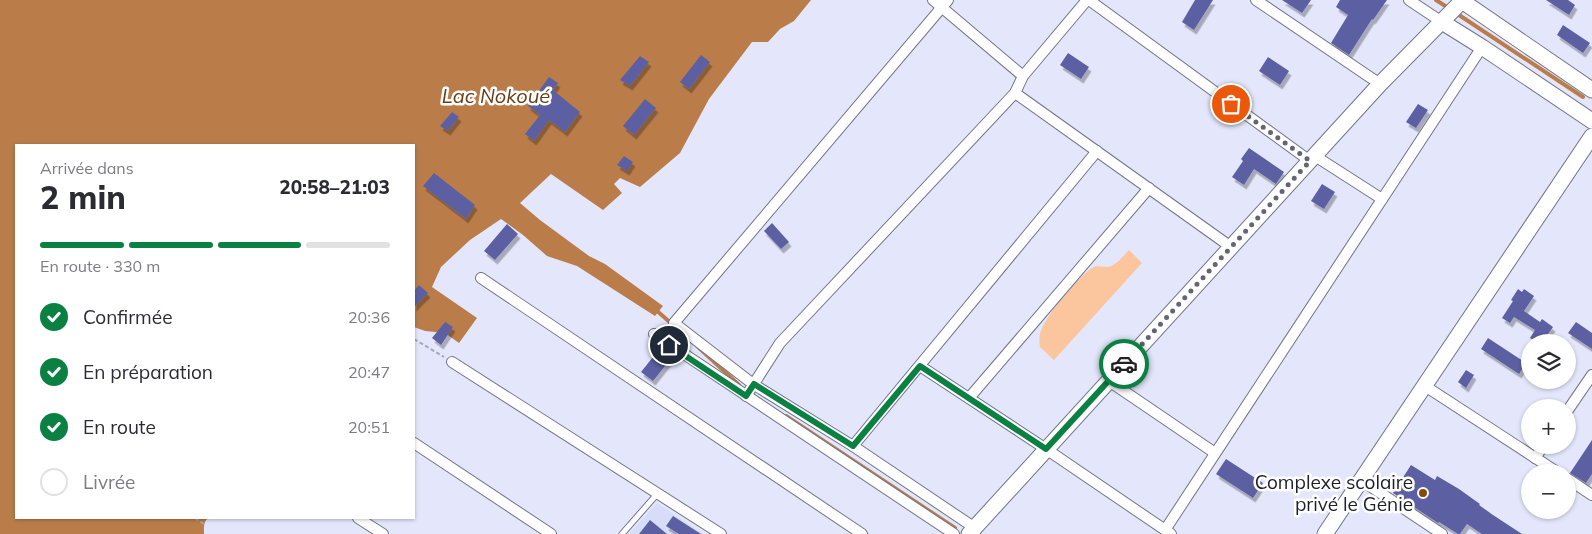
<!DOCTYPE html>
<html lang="fr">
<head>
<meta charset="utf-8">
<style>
  :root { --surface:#fff; --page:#f2f2f3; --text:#2b2b33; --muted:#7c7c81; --line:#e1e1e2; --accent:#0b8043 }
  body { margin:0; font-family:Mulish,sans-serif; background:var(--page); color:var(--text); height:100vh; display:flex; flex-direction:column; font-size:19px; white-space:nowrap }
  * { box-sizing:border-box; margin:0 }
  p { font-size:16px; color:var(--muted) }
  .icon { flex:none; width:28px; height:28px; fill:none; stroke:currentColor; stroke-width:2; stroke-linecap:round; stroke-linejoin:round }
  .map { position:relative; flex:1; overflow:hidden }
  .side { position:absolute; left:15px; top:144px; width:400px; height:375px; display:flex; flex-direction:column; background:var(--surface); border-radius:0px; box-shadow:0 1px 4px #0004 }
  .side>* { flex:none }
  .tools { position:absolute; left:1521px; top:334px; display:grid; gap:10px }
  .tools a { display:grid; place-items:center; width:55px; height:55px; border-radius:50%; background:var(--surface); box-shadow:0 1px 4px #0004; font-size:25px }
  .pin { position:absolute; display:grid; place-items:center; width:42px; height:42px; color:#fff; margin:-21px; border:2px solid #fff; border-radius:50%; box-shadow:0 1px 5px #0007 }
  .courier { position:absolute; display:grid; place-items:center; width:50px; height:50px; margin:-25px; border:4px solid #0b8043; border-radius:50%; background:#fff; color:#222; box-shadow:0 1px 6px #0007 }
  .head em { font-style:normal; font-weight:800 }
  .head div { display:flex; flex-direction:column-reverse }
  .head { display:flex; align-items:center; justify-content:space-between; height:85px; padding:0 25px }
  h1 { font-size:32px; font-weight:800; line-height:38px }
  .bar { display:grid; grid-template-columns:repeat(4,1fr); gap:8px 5px; align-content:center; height:60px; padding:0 25px }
  .bar i { height:6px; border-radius:4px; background:var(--line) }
  .bar .active { background:var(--accent) }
  .bar p { grid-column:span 4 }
  ol { padding:0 25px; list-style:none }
  li { display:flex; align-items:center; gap:15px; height:55px }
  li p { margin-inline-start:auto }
  li .icon { padding:5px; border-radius:50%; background:var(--accent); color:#fff; stroke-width:4 }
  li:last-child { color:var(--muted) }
  li i { width:28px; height:28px; border:2px solid var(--line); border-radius:50% }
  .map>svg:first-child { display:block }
  .built { fill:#d7dcf8 }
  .green { fill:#fbc69d }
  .water { fill:#ba7d4a }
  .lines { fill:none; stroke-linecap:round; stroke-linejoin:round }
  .stream { stroke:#ba7d4a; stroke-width:4 }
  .building { fill:#5b61a2; filter:url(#shadow) }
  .lane-casing { stroke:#727588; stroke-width:7 }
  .street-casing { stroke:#727588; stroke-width:12 }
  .secondary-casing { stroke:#727588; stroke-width:17 }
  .path { stroke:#a4a7b8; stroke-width:2; stroke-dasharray:4 2.5; stroke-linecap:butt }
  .lane { stroke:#fff; stroke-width:5 }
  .street { stroke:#fff; stroke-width:10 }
  .secondary { stroke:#fff; stroke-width:15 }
  .done { stroke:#636672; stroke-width:5; stroke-dasharray:0 9 }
  .route { stroke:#0b8043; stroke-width:6 }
  .poi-dot { fill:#864907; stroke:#fff; stroke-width:2 }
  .labels { text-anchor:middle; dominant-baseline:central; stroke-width:5; stroke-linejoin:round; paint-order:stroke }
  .poi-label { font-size:19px; fill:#1e2027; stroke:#fff; text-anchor:end }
  .water-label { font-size:20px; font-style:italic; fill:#673c16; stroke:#fff }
</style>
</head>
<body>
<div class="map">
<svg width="1592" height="534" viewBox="0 0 1592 534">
  <defs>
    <filter id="shadow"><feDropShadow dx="2.5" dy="4.5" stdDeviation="0" flood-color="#0004"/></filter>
  </defs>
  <rect width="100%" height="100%" fill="#e4e7fc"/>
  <polygon class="built" points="657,503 703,534 629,534"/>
  <path class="green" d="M1129,250L1142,263L1054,360L1040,347C1039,340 1039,335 1042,328C1051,310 1076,279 1092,268C1097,265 1102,267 1107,267C1116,266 1123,256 1129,250Z"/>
  <path class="water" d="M0,0H811L794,21L780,29L768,42H752L709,99L680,153L640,187L620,178L614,184L622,193L603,210L551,174L520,203L540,220L589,256L605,264L663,306L655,316L577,266L547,256L523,235L501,219L470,240L441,267L432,287L477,318L459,343L445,333L425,331L414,327V145H16V518H209C203,521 204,528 204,534H0Z"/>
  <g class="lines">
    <g class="stream">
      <polyline points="1436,0 1450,9"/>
      <polyline points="1456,13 1583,97"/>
      <polyline points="656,310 673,325"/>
      <polyline points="697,346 739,385"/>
      <polyline points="786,416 955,528"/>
    </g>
  </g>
  <g class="building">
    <polygon points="1195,0 1213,0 1194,30 1182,22"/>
    <polygon points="1282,0 1311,0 1302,13"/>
    <polygon points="1340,0 1387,0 1373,20 1372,19 1349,55 1331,43 1348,15 1336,7"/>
    <polygon points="1546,0 1568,0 1575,5 1569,15"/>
    <polygon points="1563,25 1590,43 1583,53 1557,35"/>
    <polygon points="1068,53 1089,67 1081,79 1060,65"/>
    <polygon points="701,55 710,62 689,89 680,82"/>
    <polygon points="640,56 649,62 630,86 620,80"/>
    <polygon points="1268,57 1289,71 1280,85 1259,71"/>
    <polygon points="549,77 558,83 553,90 580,112 565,132 549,120 534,141 525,134 540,115 528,106"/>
    <polygon points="645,99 656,108 634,135 623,126"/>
    <polygon points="1418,104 1428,110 1416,128 1406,122"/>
    <polygon points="452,112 459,117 448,131 440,126"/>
    <polygon points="1249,148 1284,172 1276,184 1254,169 1244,185 1232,177 1243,161 1241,159"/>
    <polygon points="624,156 633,162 627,171 617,165"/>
    <polygon points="434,173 475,205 466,219 423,186"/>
    <polygon points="1322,184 1335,192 1324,209 1311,201"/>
    <polygon points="772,223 789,242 781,249 764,231"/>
    <polygon points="507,224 518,234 495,260 484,251"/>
    <polygon points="419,285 428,293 414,307 414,291"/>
    <polygon points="1518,289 1522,292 1524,289 1534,296 1524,311 1540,322 1542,319 1553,327 1542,342 1536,342 1530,338 1535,330 1514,317 1510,323 1502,318 1513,301 1511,300"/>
    <polygon points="445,322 453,327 441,345 432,338"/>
    <polygon points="1576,322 1592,333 1592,349 1568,333"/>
    <polygon points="1488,338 1526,363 1519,374 1481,349"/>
    <polygon points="661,347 674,355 653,381 641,372"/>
    <polygon points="1466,370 1474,375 1466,388 1458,382"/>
    <polygon points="1592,440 1592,474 1586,483 1570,473"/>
    <polygon points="1226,459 1263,483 1253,498 1216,474"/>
    <polygon points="1411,465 1435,480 1437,476 1459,489 1480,504 1479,505 1493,515 1522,534 1482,534 1467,524 1460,534 1458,534 1439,522 1438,523 1393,493"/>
    <polygon points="673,516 701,534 679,534 666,526"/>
    <polygon points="650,520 667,534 639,534"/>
  </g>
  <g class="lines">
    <g class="lane-casing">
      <polyline id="lane" points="622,534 658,493"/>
    </g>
    <g class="street-casing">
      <g id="street">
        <polyline points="933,0 1023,76"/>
        <polyline points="948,0 674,323 753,384 853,446 975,528"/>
        <polyline points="1089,0 1310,161"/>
        <polyline points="1256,0 1380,84"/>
        <polyline points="1409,0 1442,22"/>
        <polyline points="1015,93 1231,247"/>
        <polyline points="1315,156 1382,199"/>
        <polyline points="481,278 862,534"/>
        <polyline points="654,334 954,534"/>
        <polyline points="452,362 721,534"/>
        <polyline points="920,366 1046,449 1171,534"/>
        <polyline points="1109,381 1215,453"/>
        <polyline points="1425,386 1557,472"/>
        <polyline points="746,396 780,343 1015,93 1023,76 1087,0"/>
        <polyline points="969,398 1149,188"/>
        <polyline points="1568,410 1592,375"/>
        <polyline points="414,443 551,534"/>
        <polyline points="853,446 1097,151"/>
        <polyline points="1535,458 1544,445"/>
        <polyline points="1568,479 1592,495"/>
        <polyline points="1361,480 1442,534"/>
        <polyline points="358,518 383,534"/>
        <polyline points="1165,530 1482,47"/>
      </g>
    </g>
    <g class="secondary-casing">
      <g id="secondary">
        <polyline points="1442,22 1482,47 1592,121"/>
        <polyline points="969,534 1380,84 1462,1 1592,90"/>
        <polyline points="1325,534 1592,136"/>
      </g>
    </g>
    <g class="path">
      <polyline points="414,339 444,357"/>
      <polyline points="195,518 204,524"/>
    </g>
    <use href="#lane" class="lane"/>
    <use href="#street" class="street"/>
    <use href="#secondary" class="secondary"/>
  </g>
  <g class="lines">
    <polyline class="done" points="1124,364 1310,161 1231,104"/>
    <polyline class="route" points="669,345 746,396 754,384 853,446 920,366 1046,449 1124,364"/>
  </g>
  <circle class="poi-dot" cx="1423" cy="493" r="5"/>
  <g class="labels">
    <g class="poi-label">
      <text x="1413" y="482">Complexe scolaire<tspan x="1413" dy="22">privé le Génie</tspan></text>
    </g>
    <g class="water-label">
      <text x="496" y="95">Lac Nokoué</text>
    </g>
  </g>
</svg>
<div class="tools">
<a><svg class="icon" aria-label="layers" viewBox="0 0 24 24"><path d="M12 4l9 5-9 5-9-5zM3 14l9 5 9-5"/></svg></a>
<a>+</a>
<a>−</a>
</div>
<div class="pin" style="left:1231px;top:104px;background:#ea580c"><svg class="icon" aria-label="bag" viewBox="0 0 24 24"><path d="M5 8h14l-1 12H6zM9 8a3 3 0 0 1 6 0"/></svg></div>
<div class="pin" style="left:669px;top:345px;background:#1f2937"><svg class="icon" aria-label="home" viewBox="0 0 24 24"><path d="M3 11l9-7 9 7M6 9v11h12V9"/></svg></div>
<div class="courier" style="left:1124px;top:364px"><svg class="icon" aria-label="car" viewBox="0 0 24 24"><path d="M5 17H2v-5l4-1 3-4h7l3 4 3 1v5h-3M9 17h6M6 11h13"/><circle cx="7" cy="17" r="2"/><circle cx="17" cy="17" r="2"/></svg></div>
<section class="side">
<div class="head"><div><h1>2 min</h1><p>Arrivée dans</p></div><em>20:58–21:03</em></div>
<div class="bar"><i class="active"></i><i class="active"></i><i class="active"></i><i></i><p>En route · 330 m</p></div>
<ol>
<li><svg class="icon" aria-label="check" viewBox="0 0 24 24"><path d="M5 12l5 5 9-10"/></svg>Confirmée<p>20:36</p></li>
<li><svg class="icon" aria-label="check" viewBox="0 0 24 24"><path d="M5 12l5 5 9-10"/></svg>En préparation<p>20:47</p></li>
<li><svg class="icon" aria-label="check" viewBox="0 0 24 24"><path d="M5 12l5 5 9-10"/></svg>En route<p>20:51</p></li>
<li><i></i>Livrée</li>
</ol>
</section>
</div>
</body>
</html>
